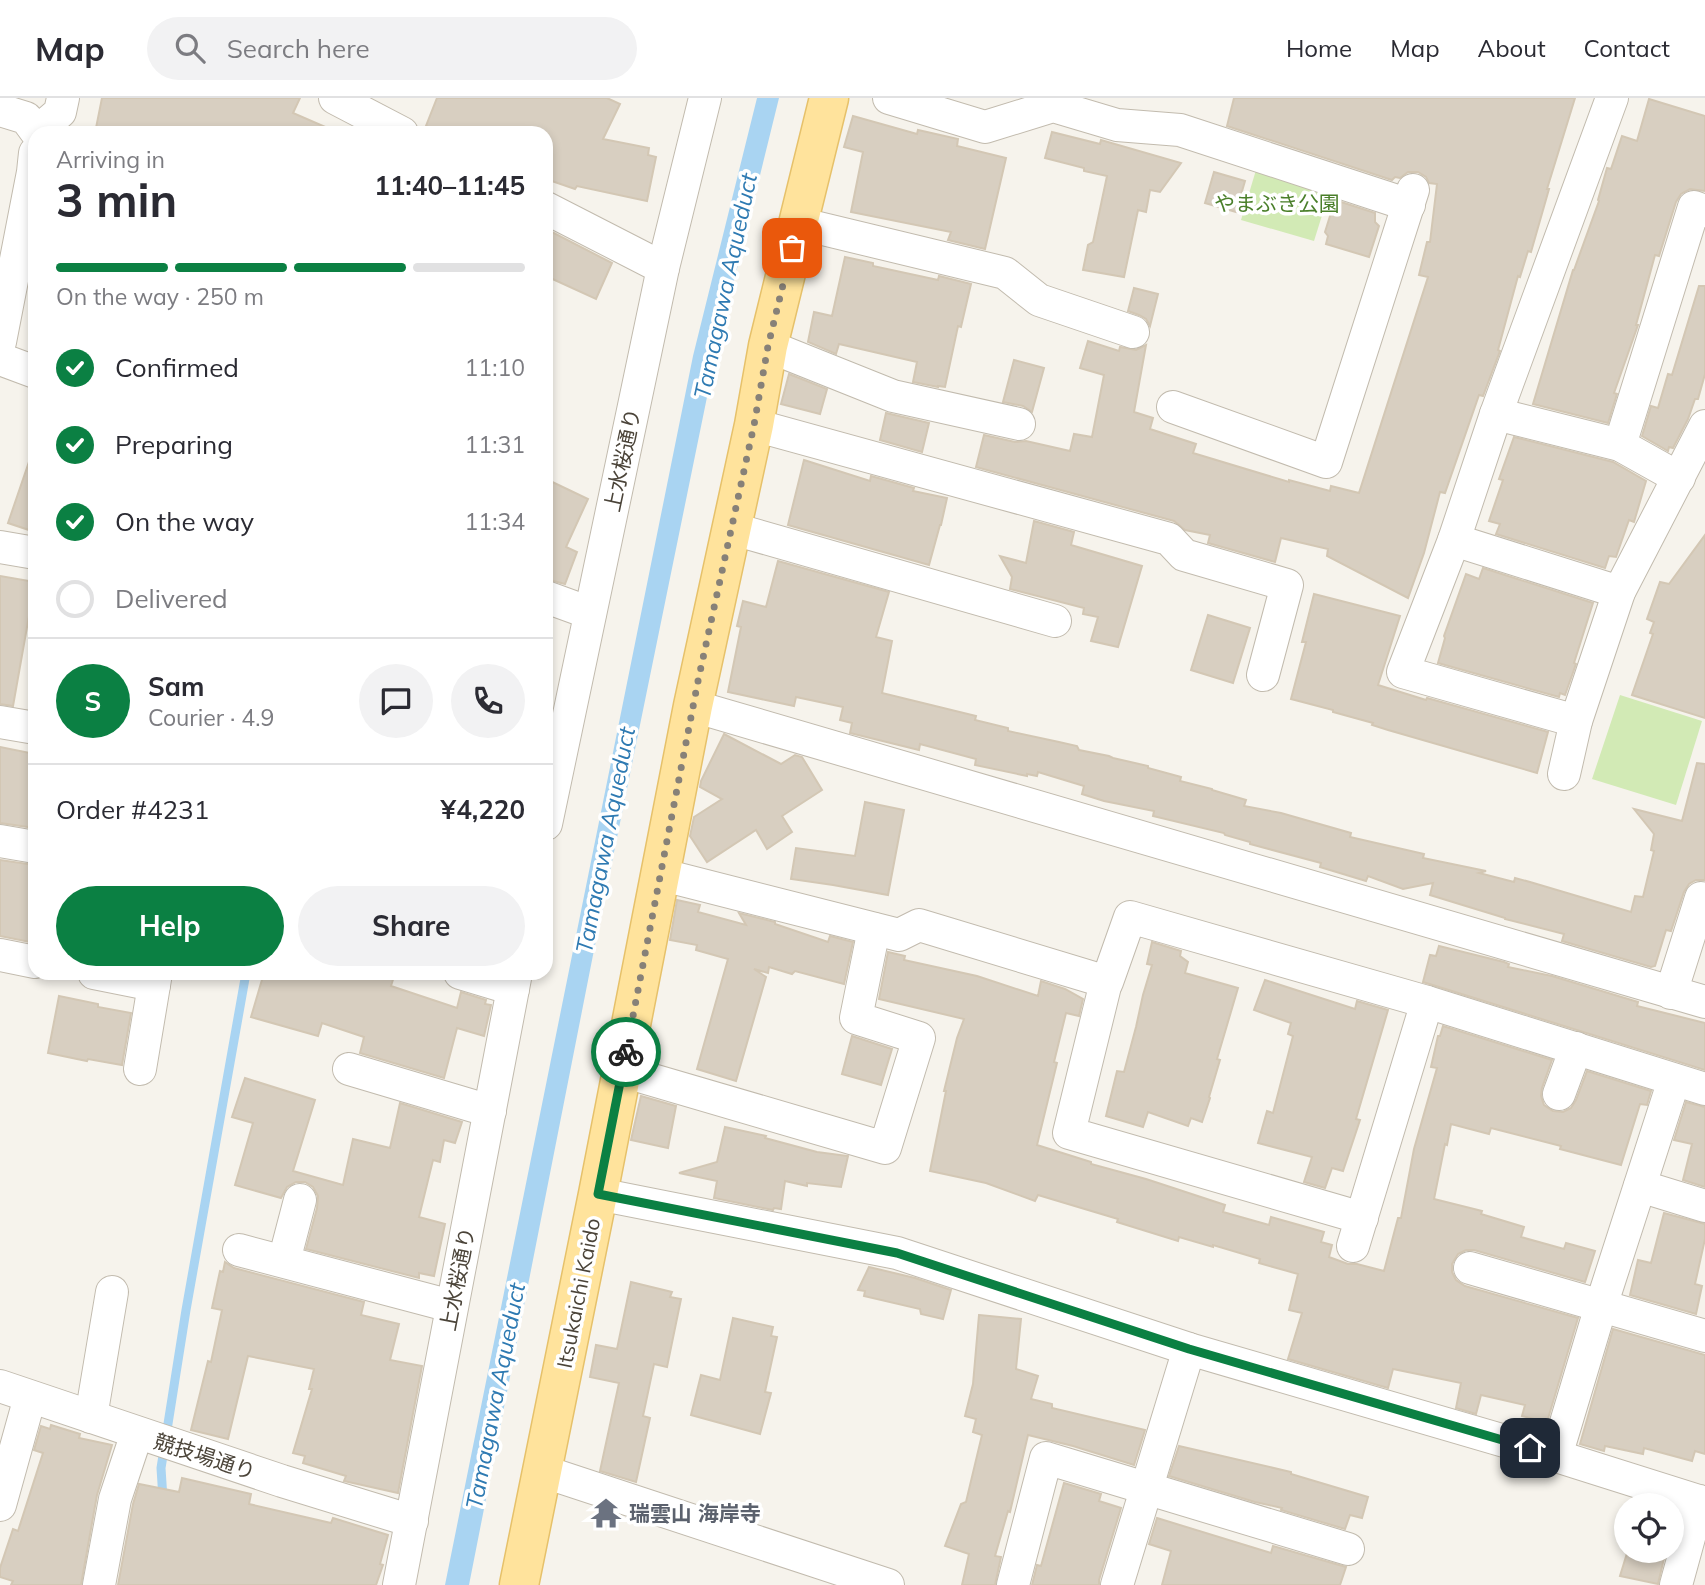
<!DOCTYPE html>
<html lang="en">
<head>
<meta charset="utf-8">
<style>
  :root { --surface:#fff; --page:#f2f2f3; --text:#2b2b33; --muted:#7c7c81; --line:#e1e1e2; --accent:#0b8043 }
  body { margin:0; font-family:Mulish,"Noto Sans JP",sans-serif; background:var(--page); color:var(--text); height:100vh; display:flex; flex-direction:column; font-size:26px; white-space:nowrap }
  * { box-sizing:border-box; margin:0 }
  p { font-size:23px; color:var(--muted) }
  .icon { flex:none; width:38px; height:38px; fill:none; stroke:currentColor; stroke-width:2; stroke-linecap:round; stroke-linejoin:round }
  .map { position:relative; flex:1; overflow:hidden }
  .side { position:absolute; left:28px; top:28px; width:525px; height:854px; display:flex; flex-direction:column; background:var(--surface); border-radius:21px; box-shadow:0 4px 10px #0003 }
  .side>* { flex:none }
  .fabs { position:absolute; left:1614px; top:1395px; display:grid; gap:14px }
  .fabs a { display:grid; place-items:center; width:70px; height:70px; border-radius:50%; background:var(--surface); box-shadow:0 4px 10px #0003; font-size:35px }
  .pin { position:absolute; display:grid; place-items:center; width:60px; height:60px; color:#fff; margin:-30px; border-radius:14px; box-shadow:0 4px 10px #0006 }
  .courier { position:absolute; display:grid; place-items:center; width:70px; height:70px; margin:-35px; border:5px solid #0b8043; border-radius:50%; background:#fff; color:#222; box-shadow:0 2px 9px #0007 }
  .overview em { font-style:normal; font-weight:700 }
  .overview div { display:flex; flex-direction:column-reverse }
  .overview { display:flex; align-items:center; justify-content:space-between; height:119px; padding:0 28px }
  h1 { font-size:46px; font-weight:700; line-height:52px }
  .bar { display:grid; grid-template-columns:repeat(4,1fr); gap:10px 7px; align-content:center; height:84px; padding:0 28px }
  .bar i { height:9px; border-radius:5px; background:var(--line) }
  .bar .current { background:var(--accent) }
  .bar p { grid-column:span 4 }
  .line { display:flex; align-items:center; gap:18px; padding:0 28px; border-top:2px solid var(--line) }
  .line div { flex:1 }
  .round { display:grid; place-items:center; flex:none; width:74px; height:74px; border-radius:37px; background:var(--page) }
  ol { padding:0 28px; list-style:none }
  li { display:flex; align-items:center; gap:21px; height:77px }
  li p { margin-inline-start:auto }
  li .icon { padding:7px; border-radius:50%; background:var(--accent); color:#fff; stroke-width:4 }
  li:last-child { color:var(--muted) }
  li i { width:38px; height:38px; border:4px solid var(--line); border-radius:50% }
  .action { display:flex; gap:14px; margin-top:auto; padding:14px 28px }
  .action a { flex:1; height:80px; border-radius:42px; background:var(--accent); color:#fff; font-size:28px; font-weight:700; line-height:80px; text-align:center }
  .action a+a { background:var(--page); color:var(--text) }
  header { display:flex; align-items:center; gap:42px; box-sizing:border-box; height:98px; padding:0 35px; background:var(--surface); border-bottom:2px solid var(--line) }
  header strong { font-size:33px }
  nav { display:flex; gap:38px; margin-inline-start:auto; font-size:24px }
  .search { width:490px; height:63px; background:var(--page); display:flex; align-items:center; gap:18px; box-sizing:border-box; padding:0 24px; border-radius:38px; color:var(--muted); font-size:26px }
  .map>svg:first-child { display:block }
  .green { fill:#d2eab5 }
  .water { fill:#a9d4f2 }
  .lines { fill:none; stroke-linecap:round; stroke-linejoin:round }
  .stream { stroke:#a9d4f2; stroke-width:9 }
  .building { fill:#d8cfc1; stroke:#d3c7b4; stroke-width:2 }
  .minor-casing { stroke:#c2bbae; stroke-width:34 }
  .major-casing { stroke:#e6c16a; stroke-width:41 }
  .minor { stroke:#fff; stroke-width:32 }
  .major { stroke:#ffe39c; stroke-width:38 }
  .done { stroke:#878178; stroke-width:7; stroke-dasharray:0 12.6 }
  .route { stroke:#0b8043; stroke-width:9 }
  .labels { text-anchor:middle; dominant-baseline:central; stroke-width:7; stroke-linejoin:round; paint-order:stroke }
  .park-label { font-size:21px; fill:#4a7f2a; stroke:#fff }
  .street-label { font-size:21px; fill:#4b4439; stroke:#fff }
  .worship-label { font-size:21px; font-weight:bold; fill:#5b616d; stroke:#fff; text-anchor:start }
  .water-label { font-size:23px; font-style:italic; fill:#2e7ab2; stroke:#fff }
</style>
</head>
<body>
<header>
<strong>Map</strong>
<div class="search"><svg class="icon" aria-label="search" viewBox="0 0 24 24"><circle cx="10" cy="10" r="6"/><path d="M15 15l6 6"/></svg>Search here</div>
<nav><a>Home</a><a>Map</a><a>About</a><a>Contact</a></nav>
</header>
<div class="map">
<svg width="1705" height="1487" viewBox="0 0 1705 1487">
  <rect width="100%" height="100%" fill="#f6f3ec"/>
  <g class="green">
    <polygon points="1256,72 1329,95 1314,143 1241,122"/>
    <polygon points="1620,597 1702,623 1676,707 1592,681"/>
  </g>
  <polygon class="water" points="757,0 779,0 715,260 594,852 469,1487 445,1487 693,258"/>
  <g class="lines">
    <polyline class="stream" points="163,1401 161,1370 186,1212 246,875"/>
  </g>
  <g class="building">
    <polygon points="102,0 300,0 293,15 339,35 95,35"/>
    <polygon points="437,0 607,0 620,6 603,41 649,50 648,57 656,59 647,103 577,88 575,91 546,81 546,35 444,35 426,28"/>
    <polygon points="1234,0 1575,0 1547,91 1549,91 1531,154 1528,153 1520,179 1518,178 1498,252 1500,253 1483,298 1479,297 1445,395 1440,394 1424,455 1408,500 1327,458 1328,451 1281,440 1275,464 1208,445 1210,437 1185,432 1174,423 976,369 984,337 1015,344 1026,343 1070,353 1074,336 1092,339 1104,277 1080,270 1088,243 1119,253 1120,249 1136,252 1146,247 1134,314 1153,320 1150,331 1196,346 1193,355 1289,384 1289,382 1330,393 1331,388 1359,395 1428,179 1419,177 1427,144 1430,144 1437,86 1429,85 1426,79 1418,74 1408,74 1400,80 1395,79 1392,82 1227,28"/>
    <polygon points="1649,1 1705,18 1705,93 1690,91 1681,96 1676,104 1659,158 1655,157 1636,227 1638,227 1614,295 1617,296 1608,325 1533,306 1573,172 1574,172 1599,103 1598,102 1607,70 1611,71 1622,38 1637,43"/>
    <polygon points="853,18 917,36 918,32 958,41 957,48 1006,60 985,151 948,142 951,134 851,114 863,54 844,49"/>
    <polygon points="1052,34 1100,46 1101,42 1181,65 1160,94 1150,92 1146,114 1138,112 1124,179 1083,172 1088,147 1093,144 1107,78 1084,73 1084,70 1045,60"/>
    <polygon points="1214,74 1245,83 1236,114 1205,105"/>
    <polygon points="1335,102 1375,115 1375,124 1379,128 1369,159 1326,146 1328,138 1325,134"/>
    <polygon points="546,131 612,165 596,201 546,178"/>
    <polygon points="845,159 873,165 873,168 938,182 939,178 971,186 961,229 958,228 945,289 938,288 938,289 913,284 917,264 839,246 836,256 808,244 814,214 832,218"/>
    <polygon points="1699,188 1705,188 1705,276 1698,301 1695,301 1688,321 1673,350 1669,349 1668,353 1642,338 1651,308 1658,310 1668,276 1672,277"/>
    <polygon points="1134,190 1158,196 1150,228 1146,221 1139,217 1128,213"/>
    <polygon points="1014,262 1044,270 1032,314 1023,308 1003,304"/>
    <polygon points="789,276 827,291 820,316 781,306"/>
    <polygon points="886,315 929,325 922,354 880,342"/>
    <polygon points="1514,339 1613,364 1646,383 1634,424 1629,422 1616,459 1609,458 1605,470 1496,436 1500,426 1489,423 1503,382 1499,381"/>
    <polygon points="31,358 35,359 35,434 8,425"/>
    <polygon points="804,362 870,383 871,378 914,390 913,393 947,400 941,427 940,427 929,467 788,427"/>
    <polygon points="546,381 588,401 566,449 577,454 565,486 546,481"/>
    <polygon points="1034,423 1074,434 1071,447 1142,468 1118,549 1091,543 1098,519 1083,516 1084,510 1010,491 1012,479 1000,458 1026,465"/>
    <polygon points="1705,437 1705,620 1632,597 1653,536 1650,535 1654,524 1647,521 1660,484 1669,486"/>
    <polygon points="778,463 889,494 876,539 892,543 882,595 976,618 975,622 1008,630 1008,633 1059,644 1077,648 1079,652 1109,658 1113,660 1148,668 1148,670 1181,679 1180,683 1212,691 1212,692 1246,702 1244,708 1281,715 1351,735 1350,739 1424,756 1423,760 1486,773 1479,775 1514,784 1515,780 1530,784 1631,814 1635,798 1643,799 1654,753 1651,752 1654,736 1634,711 1682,723 1697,665 1705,666 1705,782 1696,782 1689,786 1684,794 1671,833 1666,832 1655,868 1651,869 1562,843 1564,836 1505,821 1505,820 1430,797 1433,785 1403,791 1368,778 1366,783 1320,769 1321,765 1250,746 1250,744 1225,737 1224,735 1153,718 1154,713 1104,703 1082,696 1084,688 1038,674 1037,678 1027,676 1027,678 975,667 976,661 920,646 919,652 850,635 852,625 840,622 843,609 796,599 794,608 728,594 741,529 737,528 743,503 766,509"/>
    <polygon points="1483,470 1593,505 1574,565 1576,566 1565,597 1560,595 1559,599 1438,565 1445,540 1444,538 1466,476 1479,481"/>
    <polygon points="0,478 35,484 13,608 0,606"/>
    <polygon points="1314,496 1400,518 1378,587 1426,602 1427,600 1548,634 1537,675 1388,632 1372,627 1373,625 1333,614 1333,612 1291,601 1306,544 1302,544"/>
    <polygon points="1208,517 1250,530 1233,585 1191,572"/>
    <polygon points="724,636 781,666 795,657 802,659 822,692 782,718 792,734 767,751 756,732 707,764 690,738 694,719 722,701 700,689 701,683"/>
    <polygon points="0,649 35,656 35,730 0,725"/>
    <polygon points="865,704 904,712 888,797 833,787 791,781 796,750 855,758"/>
    <polygon points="0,762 35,767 35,786 31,806 35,807 35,845 0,838"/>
    <polygon points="677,802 700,807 698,814 746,827 739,815 775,824 775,826 828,844 830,838 853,844 844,886 795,873 792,876 769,869 768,875 754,871 766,879 736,983 697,971 728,861 696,852 697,847 670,842"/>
    <polygon points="1152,844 1181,853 1180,858 1188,864 1185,875 1238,890 1217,961 1220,962 1209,999 1210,1000 1202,1024 1191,1020 1188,1028 1148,1014 1143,1029 1106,1018 1117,973 1124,974 1136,929 1143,897 1152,867 1147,866"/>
    <polygon points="1439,848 1504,864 1509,866 1508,869 1552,878 1638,904 1637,908 1705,925 1705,972 1423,884 1430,857 1436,858"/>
    <polygon points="888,854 905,858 904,862 977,878 1038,898 1041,883 1065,891 1083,901 1079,918 1066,915 1054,964 1057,965 1037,1047 1091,1064 1091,1066 1146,1081 1225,1107 1223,1114 1269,1127 1271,1119 1324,1134 1321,1144 1332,1147 1329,1159 1348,1166 1357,1166 1384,1173 1398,1120 1401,1120 1414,1051 1437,970 1431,969 1438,938 1440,938 1443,928 1552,962 1542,990 1541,998 1544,1007 1553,1013 1563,1014 1571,1010 1576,1002 1587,973 1651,993 1647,1007 1640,1006 1621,1067 1560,1051 1561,1048 1491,1030 1489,1036 1451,1026 1447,1047 1445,1046 1434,1101 1482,1113 1481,1116 1524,1129 1521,1139 1564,1151 1566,1145 1595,1153 1585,1184 1474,1152 1466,1152 1458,1156 1452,1166 1452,1174 1456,1182 1465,1188 1578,1220 1547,1324 1522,1318 1525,1307 1481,1297 1476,1316 1456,1310 1461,1285 1393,1271 1388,1290 1288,1261 1302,1215 1289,1212 1298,1176 1259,1165 1260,1161 1213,1147 1213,1149 1179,1139 1178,1143 1117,1124 1118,1121 1038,1097 1035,1103 986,1085 930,1073 946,993 944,993 957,940 964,921 879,901"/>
    <polygon points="264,875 395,875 391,888 457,910 461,894 486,902 485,906 491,907 484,938 457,930 444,980 360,955 364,939 322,925 318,938 251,919"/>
    <polygon points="1265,882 1355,911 1357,903 1388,912 1356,1021 1360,1022 1343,1073 1332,1070 1325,1090 1304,1084 1312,1059 1258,1045 1267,1013 1273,1015 1293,938 1288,936 1291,925 1254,912"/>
    <polygon points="59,898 98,906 98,909 131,915 122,967 88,961 87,963 48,955"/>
    <polygon points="852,938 892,951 881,987 842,976"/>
    <polygon points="245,980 315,1002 293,1073 343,1087 353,1041 390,1050 400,1005 462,1024 455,1045 444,1042 440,1064 433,1062 419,1119 445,1126 434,1178 419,1175 419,1180 306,1151 317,1110 318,1098 313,1089 305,1084 296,1084 287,1089 281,1100 235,1087 253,1025 232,1019"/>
    <polygon points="641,998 676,1008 668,1050 631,1042"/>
    <polygon points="1686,1004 1705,1009 1705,1089 1683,1082 1692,1046 1674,1042"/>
    <polygon points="725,1029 766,1038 765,1040 817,1054 848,1058 841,1089 807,1085 807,1088 785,1083 781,1111 774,1110 773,1112 714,1100 717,1083 679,1075 717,1064"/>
    <polygon points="1664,1115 1705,1126 1705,1141 1695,1186 1702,1188 1696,1216 1630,1197 1638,1162 1651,1165"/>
    <polygon points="225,1164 234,1170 364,1204 361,1217 399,1226 390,1262 422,1268 398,1395 344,1383 346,1378 303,1365 305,1358 293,1355 312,1291 309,1291 314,1271 248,1258 228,1341 191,1332 208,1263 211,1264 222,1212 212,1210 220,1173 223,1174"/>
    <polygon points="869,1169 915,1180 951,1192 943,1221 921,1216 920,1211 864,1198 865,1193 858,1192"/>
    <polygon points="631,1184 672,1194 670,1199 681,1201 667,1269 654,1266 643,1318 650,1320 636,1384 600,1373 619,1285 590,1279 596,1247 617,1251"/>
    <polygon points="979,1217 1021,1221 1016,1271 1038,1278 1031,1301 1052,1306 1052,1310 1145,1332 1134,1367 1073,1348 1028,1337 1010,1414 1008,1413 995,1458 1001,1459 995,1487 962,1487 969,1456 945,1448 961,1406 966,1404 982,1337 973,1334 976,1321 965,1318 973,1286"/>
    <polygon points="733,1220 773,1229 771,1238 777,1239 765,1294 771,1295 760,1336 691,1317 701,1277 720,1282"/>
    <polygon points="1613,1231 1705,1257 1705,1356 1695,1353 1692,1363 1644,1350 1643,1356 1605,1348 1604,1353 1580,1346"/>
    <polygon points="51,1327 80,1336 79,1340 112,1347 97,1397 81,1487 11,1487 13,1483 0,1479 0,1470 13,1431 18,1433 43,1355 34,1352 41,1328 50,1331"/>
    <polygon points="1179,1348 1291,1374 1291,1376 1368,1399 1362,1420 1350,1417 1345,1431 1281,1412 1282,1410 1255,1404 1169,1378"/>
    <polygon points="182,1380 251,1396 249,1406 331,1425 333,1420 388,1437 380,1466 383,1467 376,1487 118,1487 133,1406 139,1386 179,1394"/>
    <polygon points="1064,1385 1101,1396 1099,1403 1121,1410 1099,1482 1099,1487 1032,1487 1037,1467 1041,1468"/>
    <polygon points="1157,1420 1271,1455 1273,1448 1346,1469 1340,1487 1162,1487 1171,1453 1149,1446"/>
    <polygon points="1628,1452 1666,1452 1658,1486 1620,1478"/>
  </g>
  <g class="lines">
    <g class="minor-casing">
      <g id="minor">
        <polyline points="335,0 402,35"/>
        <polyline points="889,0 985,29 1053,8 1117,27 1180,32 1409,107"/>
        <polyline points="0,12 26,20 37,35"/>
        <polyline points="38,33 60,14 63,0"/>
        <polyline points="546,110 663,170"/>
        <polyline points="798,125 1005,175 1039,202 1133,234"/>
        <polyline points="0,244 33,74 35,55"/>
        <polyline points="768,248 893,298 1019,326"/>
        <polyline points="0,261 35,274"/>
        <polyline points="1173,309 1326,364 1413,92"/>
        <polyline points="1496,316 1620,347 1679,380"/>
        <polyline points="754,327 1169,441 1184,457 1287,487 1263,577"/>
        <polyline points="1620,347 1694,109 1705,113"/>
        <polyline points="730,430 1055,523"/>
        <polyline points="1454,442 1619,494"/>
        <polyline points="0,449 35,455"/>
        <polyline points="546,499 590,515"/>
        <polyline points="693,608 1705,904"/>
        <polyline points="1576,623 1403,574 1454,442 1496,316 1612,0"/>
        <polyline points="0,624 35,630"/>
        <polyline points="1564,676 1576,623 1619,494 1705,328"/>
        <polyline points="546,726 663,170 705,0"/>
        <polyline points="0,743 35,749"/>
        <polyline points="659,776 899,837 919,827 1107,884 1130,819 1427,904 1705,991"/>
        <polyline points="0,857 35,864"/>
        <polyline points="94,875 154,887 156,875"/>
        <polyline points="460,875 513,891"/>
        <polyline points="1106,884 1069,1035 1362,1120"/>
        <polyline points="1671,895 1701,800"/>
        <polyline points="140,971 154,887"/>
        <polyline points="349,971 490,1013"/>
        <polyline points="622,973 885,1050 919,940 856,920 874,831"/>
        <polyline points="1559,996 1576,950"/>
        <polyline points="1640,1088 1705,1108"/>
        <polyline points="598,1096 897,1155 1189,1251 1556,1358 1705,1405"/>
        <polyline points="1353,1148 1427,904"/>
        <polyline points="239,1152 451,1208"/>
        <polyline points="284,1163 300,1102"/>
        <polyline points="1470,1170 1705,1238"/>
        <polyline points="0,1288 282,1383 412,1423"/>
        <polyline points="91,1319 112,1194"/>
        <polyline points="1556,1358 1601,1208 1674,982"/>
        <polyline points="542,1373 888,1487"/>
        <polyline points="0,1407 30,1299"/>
        <polyline points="99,1487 115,1401 137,1335"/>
        <polyline points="399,1487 516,875"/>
        <polyline points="1013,1487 1046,1360 1348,1451"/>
        <polyline points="1117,1487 1189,1251"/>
        <polyline points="1676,1487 1699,1403"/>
      </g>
    </g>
    <g class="major-casing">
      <polyline id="major" points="519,1487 598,1096 693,608 754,327 768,248 829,0"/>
    </g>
    <use href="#minor" class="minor"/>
    <use href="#major" class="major"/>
  </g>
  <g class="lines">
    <polyline class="done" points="626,954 698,583 754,327 768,248 792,150"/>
    <polyline class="route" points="626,954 598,1096 897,1155 1189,1251 1530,1350"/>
  </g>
  <defs>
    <g id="temple-bare" transform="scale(2.415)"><path d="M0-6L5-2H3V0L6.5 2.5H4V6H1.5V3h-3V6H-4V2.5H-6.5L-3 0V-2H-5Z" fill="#6b7280" stroke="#fff" stroke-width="2.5" paint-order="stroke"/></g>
  </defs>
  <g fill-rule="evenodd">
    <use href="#temple-bare" x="606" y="1415"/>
  </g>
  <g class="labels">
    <g class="park-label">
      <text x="1277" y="105">やまぶき公園</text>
    </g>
    <g class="street-label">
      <text transform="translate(622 362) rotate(-78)">上水桜通り</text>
      <text transform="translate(457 1181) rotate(-79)">上水桜通り</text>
      <text transform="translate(578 1195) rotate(-79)">Itsukaichi Kaido</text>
      <text transform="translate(205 1358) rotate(18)">競技場通り</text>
    </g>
    <g class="worship-label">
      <text x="629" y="1415">瑞雲山 海岸寺</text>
    </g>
    <g class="water-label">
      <text transform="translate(725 188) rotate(-78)">Tamagawa Aqueduct</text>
      <text transform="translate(605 742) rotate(-79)">Tamagawa Aqueduct</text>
      <text transform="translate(495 1298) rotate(-79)">Tamagawa Aqueduct</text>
    </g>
  </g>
</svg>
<div class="fabs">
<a><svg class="icon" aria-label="locate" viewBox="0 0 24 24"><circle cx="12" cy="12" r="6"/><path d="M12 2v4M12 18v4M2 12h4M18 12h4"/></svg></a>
</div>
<div class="pin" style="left:792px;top:150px;background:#ea580c"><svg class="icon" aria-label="bag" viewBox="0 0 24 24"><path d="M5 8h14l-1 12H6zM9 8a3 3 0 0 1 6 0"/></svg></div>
<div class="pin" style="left:1530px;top:1350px;background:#1f2937"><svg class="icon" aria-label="home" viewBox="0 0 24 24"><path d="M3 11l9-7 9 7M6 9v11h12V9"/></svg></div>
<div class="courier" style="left:626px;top:954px"><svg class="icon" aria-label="bike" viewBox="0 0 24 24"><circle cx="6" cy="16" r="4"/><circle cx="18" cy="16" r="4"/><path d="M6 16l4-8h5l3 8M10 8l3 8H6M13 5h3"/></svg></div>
<section class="side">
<div class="overview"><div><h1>3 min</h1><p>Arriving in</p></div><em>11:40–11:45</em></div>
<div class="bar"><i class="current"></i><i class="current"></i><i class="current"></i><i></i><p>On the way · 250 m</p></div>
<ol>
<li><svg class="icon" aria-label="check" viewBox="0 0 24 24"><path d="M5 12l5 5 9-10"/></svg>Confirmed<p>11:10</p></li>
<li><svg class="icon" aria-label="check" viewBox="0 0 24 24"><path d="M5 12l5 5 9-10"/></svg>Preparing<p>11:31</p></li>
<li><svg class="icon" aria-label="check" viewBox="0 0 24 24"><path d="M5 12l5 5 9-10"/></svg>On the way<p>11:34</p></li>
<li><i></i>Delivered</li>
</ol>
<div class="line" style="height:126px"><b class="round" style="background:var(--accent);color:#fff">S</b><div><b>Sam</b><p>Courier · 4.9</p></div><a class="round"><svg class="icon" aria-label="chat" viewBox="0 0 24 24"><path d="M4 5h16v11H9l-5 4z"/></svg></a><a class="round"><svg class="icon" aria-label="phone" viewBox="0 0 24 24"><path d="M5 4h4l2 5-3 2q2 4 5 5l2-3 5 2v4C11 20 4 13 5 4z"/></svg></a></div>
<div class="line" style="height:91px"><div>Order #4231</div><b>¥4,220</b></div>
<div class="action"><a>Help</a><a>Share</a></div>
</section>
</div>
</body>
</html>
